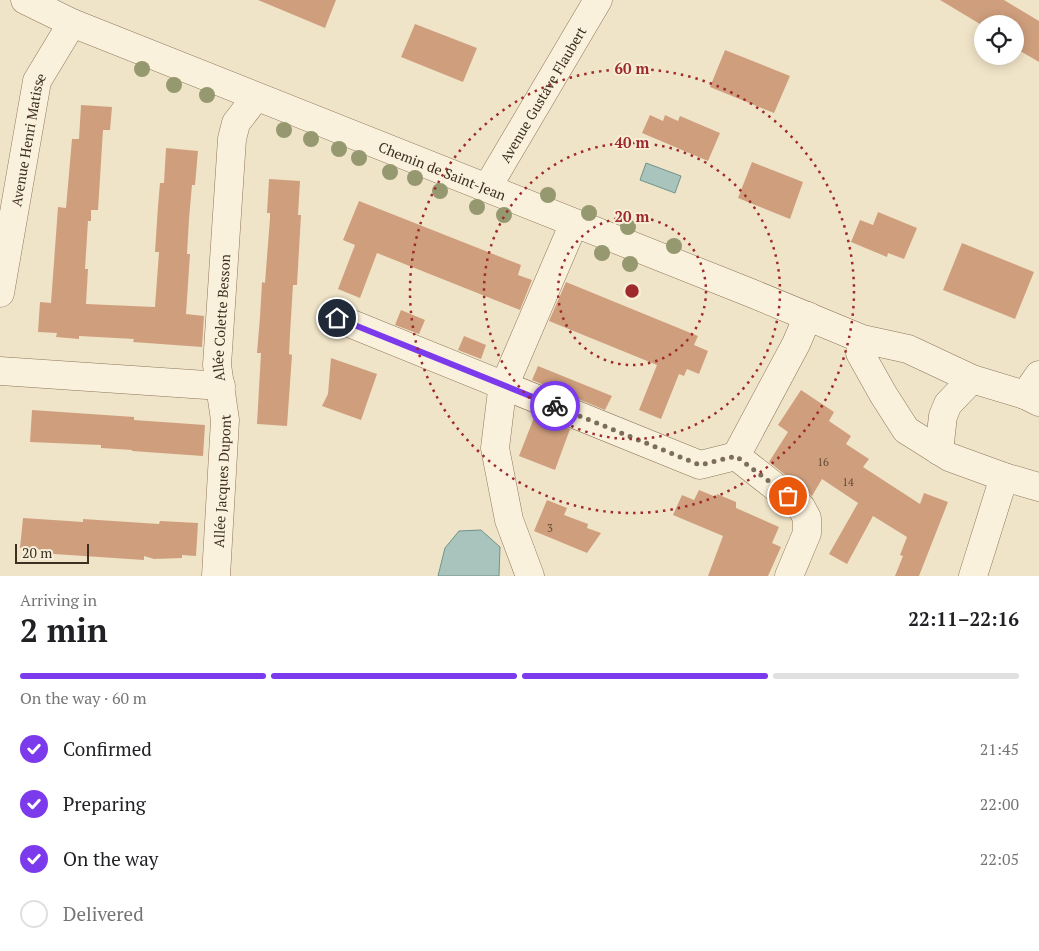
<!DOCTYPE html>
<html lang="en">
<head>
<meta charset="utf-8">
<style>
  :root { --surface:#fff; --page:#f2f2f2; --text:#202124; --muted:#757577; --line:#e0e0e0; --accent:#7c3aed }
  body { margin:0; font-family:"PT Serif",serif; background:var(--page); color:var(--text); height:100vh; display:flex; flex-direction:column; font-size:19px; white-space:nowrap }
  * { box-sizing:border-box; margin:0 }
  p { font-size:16px; color:var(--muted) }
  .icon { flex:none; width:28px; height:28px; fill:none; stroke:currentColor; stroke-width:2; stroke-linecap:round; stroke-linejoin:round }
  .map { position:relative; height:576px; overflow:hidden }
  .details { display:flex; flex-direction:column; background:var(--surface); flex:1 }
  .details>* { flex:none }
  .fabs { position:absolute; left:974px; top:15px; display:grid; gap:10px }
  .fabs a { display:grid; place-items:center; width:50px; height:50px; border-radius:50%; background:var(--surface); box-shadow:0 2px 12px #0003; font-size:25px }
  .scale { position:absolute; left:15px; bottom:12px; width:74px; box-sizing:border-box; padding-left:5px; border:2px solid #3d2e20; border-top:0; font-size:14px; line-height:18px; white-space:nowrap; color:#3d2e20; -webkit-text-stroke:4px #f7eed8; paint-order:stroke }
  .pin { position:absolute; display:grid; place-items:center; width:42px; height:42px; color:#fff; margin:-21px; border:2px solid #fff; border-radius:50%; box-shadow:0 1px 5px #0007 }
  .courier { position:absolute; display:grid; place-items:center; width:50px; height:50px; margin:-25px; border:4px solid #7c3aed; border-radius:50%; background:#fff; color:#222; box-shadow:0 1px 6px #0007 }
  .head em { font-style:normal; font-weight:700 }
  .head div { display:flex; flex-direction:column-reverse }
  .head { display:flex; align-items:center; justify-content:space-between; height:85px; padding:0 20px }
  h1 { font-size:32px; font-weight:700; line-height:38px }
  .bar { display:grid; grid-template-columns:repeat(4,1fr); gap:8px 5px; align-content:center; height:60px; padding:0 20px }
  .bar i { height:6px; border-radius:4px; background:var(--line) }
  .bar .current { background:var(--accent) }
  .bar p { grid-column:span 4 }
  ol { padding:0 20px; list-style:none }
  li { display:flex; align-items:center; gap:15px; height:55px }
  li p { margin-inline-start:auto }
  li .icon { padding:5px; border-radius:50%; background:var(--accent); color:#fff; stroke-width:4 }
  li:last-child { color:var(--muted) }
  li i { width:28px; height:28px; border:2px solid var(--line); border-radius:50% }
  .map>svg:first-child { display:block }
  .water { fill:#a9c4bc; stroke:#6f938a }
  .building { fill:#cf9f7d }
  .lines { fill:none; stroke-linecap:round; stroke-linejoin:round }
  .minor-casing { stroke:#8d765c; stroke-width:29 }
  .minor { stroke:#faf1dc; stroke-width:28 }
  .tree { fill:#96986f }
  .done { stroke:#7c6e5b; stroke-width:5; stroke-dasharray:0 9 }
  .route { stroke:#7c3aed; stroke-width:6 }
  .ring { fill:none; stroke:#9e2a2b; stroke-width:2.5; stroke-dasharray:2.5 5 }
  .labels { text-anchor:middle; dominant-baseline:central; stroke-width:4; stroke-linejoin:round; paint-order:stroke }
  .number-label { font-size:11px; fill:#624a37 }
  .street-label { font-size:14px; fill:#3d2e20; stroke:#f7eed8 }
  .centre { fill:#9e2a2b; stroke:#f7eed8; stroke-width:2.5 }
  .ring-label { font-size:15px; text-anchor:middle; font-weight:bold; fill:#9e2a2b; stroke:#f7eed8; stroke-width:4; stroke-linejoin:round; paint-order:stroke }
</style>
</head>
<body>
<div class="map">
<svg width="1039" height="576" viewBox="0 0 1039 576">
  <rect width="100%" height="100%" fill="#f0e4c8"/>
  <g class="water">
    <polygon points="646,163 681,176 675,193 640,180"/>
    <polygon points="481,530 500,547 499,576 438,576 445,548 459,531"/>
  </g>
  <g class="building">
    <polygon points="258,0 336,0 325,28"/>
    <polygon points="940,0 1004,0 1039,21 1039,62 1015,48 1015,24 980,24"/>
    <polygon points="415,24 477,48 463,82 401,57"/>
    <polygon points="725,50 790,76 774,113 710,87"/>
    <polygon points="81,105 112,107 110,130 103,130 98,210 91,210 91,221 88,221 85,269 88,269 86,304 155,307 159,252 155,252 158,206 160,183 164,183 166,148 198,151 195,185 192,185 189,219 187,254 190,254 186,314 204,316 202,347 133,342 134,339 79,336 79,339 56,337 57,333 38,332 40,302 51,303 58,207 66,208 72,139 79,139"/>
    <polygon points="650,115 663,121 665,115 678,121 680,116 720,133 708,161 642,133"/>
    <polygon points="752,162 803,182 790,219 738,198"/>
    <polygon points="269,179 300,181 298,215 301,215 297,285 293,285 290,334 289,354 292,355 287,426 257,424 261,353 257,353 260,317 262,282 265,283 270,218 270,213 267,213"/>
    <polygon points="359,201 521,265 518,275 532,280 520,310 377,253 360,298 338,289 355,245 343,240"/>
    <polygon points="878,212 917,228 904,259 888,253 887,257 851,242 860,220 873,225"/>
    <polygon points="962,243 1034,272 1015,319 943,290"/>
    <polygon points="566,282 698,336 694,345 708,351 699,374 687,369 684,376 679,374 661,419 639,410 657,365 549,321"/>
    <polygon points="401,310 425,320 419,334 395,325"/>
    <polygon points="464,336 486,345 481,359 458,350"/>
    <polygon points="331,358 377,374 361,420 322,406 328,394"/>
    <polygon points="538,366 612,396 605,410 532,380"/>
    <polygon points="801,390 834,412 829,421 851,436 846,444 869,459 863,467 920,504 924,493 948,502 919,576 895,576 903,556 900,555 907,537 873,516 847,564 829,554 858,503 822,479 812,496 769,462 788,432 778,425"/>
    <polygon points="32,410 134,417 134,420 205,425 203,456 132,451 132,450 101,448 101,445 30,442"/>
    <polygon points="535,415 570,429 555,470 519,456"/>
    <polygon points="699,490 716,497 717,494 736,502 736,508 779,527 772,543 781,547 768,576 708,576 723,536 673,515 682,495 694,500"/>
    <polygon points="547,500 567,508 564,515 588,524 587,528 601,533 587,553 534,531"/>
    <polygon points="23,518 83,522 83,519 159,524 160,521 198,523 196,556 182,555 182,558 154,559 144,556 144,560 39,553 39,549 20,548"/>
  </g>
  <g class="lines">
    <g class="minor-casing">
      <g id="minor">
        <path id="s1" d="M25,0L72,23L751,293L862,339L908,349L972,379L1025,395L1039,402"/>
        <path id="s2" d="M487,188L598,0"/>
        <path id="s3" d="M0,293L37,81L72,23"/>
        <polyline points="337,318 700,465 736,456"/>
        <polyline points="862,339 860,353 883,394 906,430 949,457 1004,477 1039,487"/>
        <polyline points="0,371 221,386"/>
        <polyline points="1025,395 1039,375"/>
        <polyline points="939,451 943,416 948,404 972,379"/>
        <path id="s4" d="M216,576L225,420L217,365L232,139L236,123L256,97"/>
        <polyline points="530,576 509,520 495,448 502,391 574,223"/>
        <polyline points="789,576 807,533 807,518 801,507 736,456 796,344 808,316"/>
        <polyline points="973,576 1004,477"/>
      </g>
    </g>
    <use href="#minor" class="minor"/>
  </g>
  <g class="tree">
    <circle cx="142" cy="69" r="8"/>
    <circle cx="174" cy="85" r="8"/>
    <circle cx="207" cy="95" r="8"/>
    <circle cx="284" cy="130" r="8"/>
    <circle cx="311" cy="139" r="8"/>
    <circle cx="339" cy="149" r="8"/>
    <circle cx="359" cy="158" r="8"/>
    <circle cx="390" cy="172" r="8"/>
    <circle cx="415" cy="178" r="8"/>
    <circle cx="440" cy="191" r="8"/>
    <circle cx="548" cy="195" r="8"/>
    <circle cx="477" cy="207" r="8"/>
    <circle cx="589" cy="213" r="8"/>
    <circle cx="504" cy="215" r="8"/>
    <circle cx="628" cy="227" r="8"/>
    <circle cx="674" cy="246" r="8"/>
    <circle cx="602" cy="253" r="8"/>
    <circle cx="630" cy="264" r="8"/>
  </g>
  <g class="lines">
    <polyline class="done" points="555,406 700,465 736,456 788,496"/>
    <polyline class="route" points="337,318 555,406"/>
  </g>
  <g class="ring">
    <circle cx="632" cy="291" r="74"/>
    <circle cx="632" cy="291" r="148"/>
    <circle cx="632" cy="291" r="222"/>
  </g>
  <g class="labels">
    <g class="number-label">
      <text x="823" y="462">16</text>
      <text x="848" y="482">14</text>
      <text x="550" y="528">3</text>
    </g>
    <g class="street-label">
      <text stroke="none"><textPath href="#s2" startOffset="109">Avenue Gustave Flaubert</textPath></text>
      <text stroke="none"><textPath href="#s3" startOffset="156">Avenue Henri Matisse</textPath></text>
      <text stroke="none"><textPath href="#s1" startOffset="451">Chemin de Saint-Jean</textPath></text>
      <text stroke="none"><textPath href="#s4" startOffset="259">Allée Colette Besson</textPath></text>
      <text stroke="none"><textPath href="#s4" startOffset="95">Allée Jacques Dupont</textPath></text>
    </g>
  </g>
  <circle cx="632" cy="291" r="8" class="centre"/>
  <g class="ring-label">
    <text x="632" y="74">60 m</text>
    <text x="632" y="148">40 m</text>
    <text x="632" y="222">20 m</text>
  </g>
</svg>
<div class="fabs">
<a><svg class="icon" aria-label="locate" viewBox="0 0 24 24"><circle cx="12" cy="12" r="6"/><path d="M12 2v4M12 18v4M2 12h4M18 12h4"/></svg></a>
</div>
<div class="scale">20 m</div>
<div class="pin" style="left:788px;top:496px;background:#ea580c"><svg class="icon" aria-label="bag" viewBox="0 0 24 24"><path d="M5 8h14l-1 12H6zM9 8a3 3 0 0 1 6 0"/></svg></div>
<div class="pin" style="left:337px;top:318px;background:#1f2937"><svg class="icon" aria-label="home" viewBox="0 0 24 24"><path d="M3 11l9-7 9 7M6 9v11h12V9"/></svg></div>
<div class="courier" style="left:555px;top:406px"><svg class="icon" aria-label="bike" viewBox="0 0 24 24"><circle cx="6" cy="16" r="4"/><circle cx="18" cy="16" r="4"/><path d="M6 16l4-8h5l3 8M10 8l3 8H6M13 5h3"/></svg></div>
</div>
<section class="details">
<div class="head"><div><h1>2 min</h1><p>Arriving in</p></div><em>22:11–22:16</em></div>
<div class="bar"><i class="current"></i><i class="current"></i><i class="current"></i><i></i><p>On the way · 60 m</p></div>
<ol>
<li><svg class="icon" aria-label="check" viewBox="0 0 24 24"><path d="M5 12l5 5 9-10"/></svg>Confirmed<p>21:45</p></li>
<li><svg class="icon" aria-label="check" viewBox="0 0 24 24"><path d="M5 12l5 5 9-10"/></svg>Preparing<p>22:00</p></li>
<li><svg class="icon" aria-label="check" viewBox="0 0 24 24"><path d="M5 12l5 5 9-10"/></svg>On the way<p>22:05</p></li>
<li><i></i>Delivered</li>
</ol>
</section>
</body>
</html>
